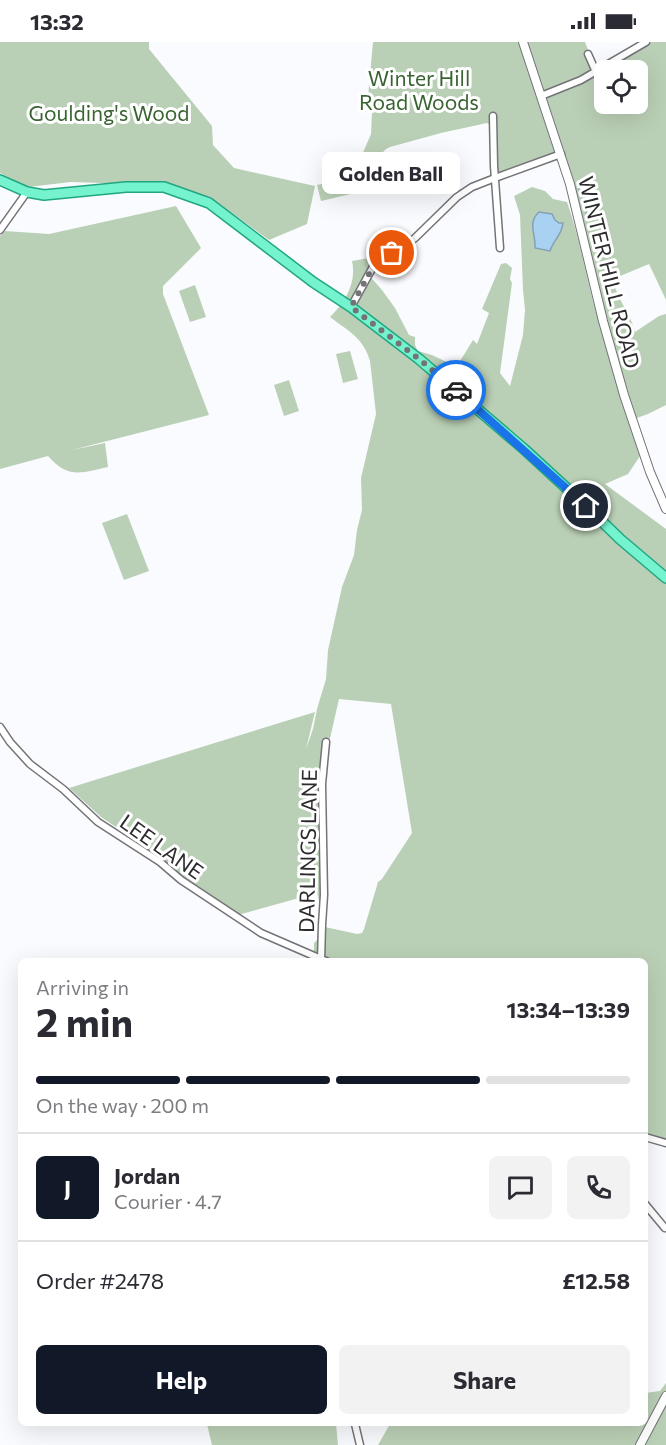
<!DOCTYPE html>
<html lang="en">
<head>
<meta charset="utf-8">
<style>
  :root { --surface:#fff; --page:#f2f2f3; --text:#2b2b33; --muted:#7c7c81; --line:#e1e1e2; --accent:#111827 }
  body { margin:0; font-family:Commissioner,sans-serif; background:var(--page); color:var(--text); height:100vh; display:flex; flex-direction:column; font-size:22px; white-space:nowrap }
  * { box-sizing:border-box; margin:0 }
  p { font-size:20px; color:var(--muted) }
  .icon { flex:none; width:33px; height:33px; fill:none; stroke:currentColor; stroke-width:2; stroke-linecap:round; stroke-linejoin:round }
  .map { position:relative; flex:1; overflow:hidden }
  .details { position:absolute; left:18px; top:916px; width:630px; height:468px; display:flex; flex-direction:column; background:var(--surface); border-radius:9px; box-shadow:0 6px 24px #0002 }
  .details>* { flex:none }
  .buttons { position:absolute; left:594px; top:18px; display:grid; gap:12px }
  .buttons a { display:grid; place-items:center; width:54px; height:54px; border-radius:9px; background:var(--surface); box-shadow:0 6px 24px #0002; font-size:30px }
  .pin { position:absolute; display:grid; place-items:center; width:51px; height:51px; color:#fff; margin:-26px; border:3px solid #fff; border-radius:50%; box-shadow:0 2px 6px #0007 }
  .courier { position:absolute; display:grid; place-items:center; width:60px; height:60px; margin:-30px; border:4px solid #1a73e8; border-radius:50%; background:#fff; color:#222; box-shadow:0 2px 8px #0007 }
  .bubble { position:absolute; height:42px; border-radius:9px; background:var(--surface); box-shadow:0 6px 24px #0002; font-size:20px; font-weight:700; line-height:42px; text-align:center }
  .overview em { font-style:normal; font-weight:700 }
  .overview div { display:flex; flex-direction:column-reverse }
  .overview { display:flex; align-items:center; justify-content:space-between; height:102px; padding:0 18px }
  h1 { font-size:39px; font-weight:700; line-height:45px }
  .bar { display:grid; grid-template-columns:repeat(4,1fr); gap:9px 6px; align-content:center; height:72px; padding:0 18px }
  .bar i { height:8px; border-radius:4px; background:var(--line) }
  .bar .selected { background:var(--accent) }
  .bar p { grid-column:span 4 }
  .line { display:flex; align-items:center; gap:15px; padding:0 18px; border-top:2px solid var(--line) }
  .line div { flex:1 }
  .round { display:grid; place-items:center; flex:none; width:63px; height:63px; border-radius:9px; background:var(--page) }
  .primary-button { display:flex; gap:12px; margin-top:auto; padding:12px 18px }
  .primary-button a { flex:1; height:69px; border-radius:9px; background:var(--accent); color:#fff; font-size:24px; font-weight:700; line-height:69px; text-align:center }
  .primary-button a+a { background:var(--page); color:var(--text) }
  .status { display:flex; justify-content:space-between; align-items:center; height:42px; padding:0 30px; background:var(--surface); direction:ltr }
  .status svg { height:16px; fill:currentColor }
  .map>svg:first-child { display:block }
  .green { fill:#bad0b6; fill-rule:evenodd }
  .water { fill:#a9d1f2; stroke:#84a0b7; stroke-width:1.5 }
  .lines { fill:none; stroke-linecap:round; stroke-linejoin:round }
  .minor-casing { stroke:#737378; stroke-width:9 }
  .tertiary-casing { stroke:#737378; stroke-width:10 }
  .primary-casing { stroke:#20a781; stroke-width:12 }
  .minor { stroke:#fff; stroke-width:6 }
  .tertiary { stroke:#fff; stroke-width:8 }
  .primary { stroke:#75f2ce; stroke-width:9 }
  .done { stroke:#747477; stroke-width:6; stroke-dasharray:0 10.8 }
  .route { stroke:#1a73e8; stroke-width:8 }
  .labels { text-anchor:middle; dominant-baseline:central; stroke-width:6; stroke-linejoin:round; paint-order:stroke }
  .park-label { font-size:21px; fill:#396431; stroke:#fff }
  .street-label { font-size:21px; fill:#2c2c2e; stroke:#fff }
</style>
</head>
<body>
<div class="status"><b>13:32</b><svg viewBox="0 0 49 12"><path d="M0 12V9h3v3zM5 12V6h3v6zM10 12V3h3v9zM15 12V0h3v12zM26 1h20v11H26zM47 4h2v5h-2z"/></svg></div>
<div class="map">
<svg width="666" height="1403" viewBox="0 0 666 1403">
  <rect width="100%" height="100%" fill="#fafbfe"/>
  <g class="green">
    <polygon points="0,0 149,0 149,7 212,84 213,103 234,126 315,144 307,182 269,198 210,155 163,143 71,140 28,145 0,131"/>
    <polygon points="373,0 585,0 596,29 545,55 541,46 556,105 553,113 500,132 491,134 492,84 487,81 441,91 390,105 386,107 372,121 366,121 363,130 359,120 371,92 372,70 369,66 368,55"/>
    <path d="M649,0H666V258L649,222L613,237C616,256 631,272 635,290L659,274L666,272V363L648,372L634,377L604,274L547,65L546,56L596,30ZM604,28H638V62H604Z"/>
    <polygon points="351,135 355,151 321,159 317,143"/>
    <path d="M532,145L545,149L553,157L567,160C579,194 585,229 594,263C608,314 624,364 640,414L628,432L605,442L666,487V1100L645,1094V920L330,919L314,912V901L317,898C318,885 322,863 317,851L238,873L184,835L159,814L101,775L69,746L315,670L306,707L313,687L317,667L326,637L328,608L342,545L354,513L357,488L362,468L361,436L376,372L370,319C363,295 348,289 330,275C345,260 357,241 352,219L381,214L370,224L367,231L382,248L395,266L409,293L415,295V303L418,309L432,313L451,322L454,329L473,298L477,302L489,271L482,267L501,222L506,221L512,226L510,237L512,241L500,331L510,344L523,293L525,268L523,248L520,173L514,154ZM339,657L391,662L412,791L382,837L378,840L364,887L362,891L357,892L325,885V748L323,727Z"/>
    <path d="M176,164L201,206L163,244V252L209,373L72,408L105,401L108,425C81,431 68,437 48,414L0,427V194L5,189L49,192Z"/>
    <polygon points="195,243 206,275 190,280 179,249"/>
    <polygon points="350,309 358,337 343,341 336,312"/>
    <polygon points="289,338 299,369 284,374 274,343"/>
    <polygon points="127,472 149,529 124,538 102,481"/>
    <polygon points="666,1341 666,1403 378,1403 390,1382 645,1382 645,1351 660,1349"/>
    <polygon points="207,1382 336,1382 338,1403 212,1403"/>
  </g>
  <g class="water">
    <polygon points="590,140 594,144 595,172 587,176 585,162 579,148 582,141"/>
    <path d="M539,170L552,172L555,178L559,181H563C562,193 554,197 550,209L535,206C536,192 527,181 539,170Z"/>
  </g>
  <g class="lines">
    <g class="minor-casing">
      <g id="minor">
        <polyline points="588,12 596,30"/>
        <polyline points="541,54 581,38 646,0"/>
        <polyline points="493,74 494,124 500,206"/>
        <polyline points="0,188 27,150"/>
        <polyline points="351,265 374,223 381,217 403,205 415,196 457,155 472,145 495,136 561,112"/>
        <polyline points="0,685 10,700 30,722 63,747 98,780 160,820 181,838 261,891 328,920"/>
        <polyline points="321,919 322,883 324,853 322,742 326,700"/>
        <polyline points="645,1095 666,1101"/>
        <polyline points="645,1162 665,1186"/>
        <polyline points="355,1382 360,1403"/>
      </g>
    </g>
    <g class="tertiary-casing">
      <g id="tertiary">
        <polyline points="523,0 570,142 603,279 624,353 650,430 666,467"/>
        <polyline points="640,1403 666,1354"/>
      </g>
    </g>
    <g class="primary-casing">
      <polyline id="primary" points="0,138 27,150 44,153 126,145 164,145 209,161 313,240 351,265 419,317 524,407 586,464 620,497 666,536"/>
    </g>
    <use href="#minor" class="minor"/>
    <use href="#tertiary" class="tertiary"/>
    <use href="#primary" class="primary"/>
  </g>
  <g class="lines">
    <polyline class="done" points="392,211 381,217 374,223 351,265 419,317 456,348"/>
    <polyline class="route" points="456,348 586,464"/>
  </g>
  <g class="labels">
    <g class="park-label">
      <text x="419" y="35">Winter Hill<tspan x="419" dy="24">Road Woods</tspan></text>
      <text x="109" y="70">Goulding's Wood</text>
    </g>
    <g class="street-label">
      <text transform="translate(610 230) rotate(76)">WINTER HILL ROAD</text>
      <text transform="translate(162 804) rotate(35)">LEE LANE</text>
      <text transform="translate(307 809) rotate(-89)">DARLINGS LANE</text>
    </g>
  </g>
</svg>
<div class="buttons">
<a><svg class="icon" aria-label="locate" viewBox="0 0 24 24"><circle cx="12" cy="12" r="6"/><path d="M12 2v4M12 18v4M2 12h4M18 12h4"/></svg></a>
</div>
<div class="pin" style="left:392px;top:211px;background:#ea580c"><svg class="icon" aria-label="bag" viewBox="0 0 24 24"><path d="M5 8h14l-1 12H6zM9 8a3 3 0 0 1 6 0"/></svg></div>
<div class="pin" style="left:586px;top:464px;background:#1f2937"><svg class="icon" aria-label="home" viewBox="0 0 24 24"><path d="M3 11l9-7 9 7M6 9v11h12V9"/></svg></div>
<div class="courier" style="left:456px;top:348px"><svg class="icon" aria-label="car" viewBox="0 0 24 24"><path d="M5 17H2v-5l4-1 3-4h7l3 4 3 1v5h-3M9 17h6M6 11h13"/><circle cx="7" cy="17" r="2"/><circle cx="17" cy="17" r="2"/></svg></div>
<div class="bubble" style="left:322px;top:110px;width:138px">Golden Ball</div>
<section class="details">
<div class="overview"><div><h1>2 min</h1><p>Arriving in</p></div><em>13:34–13:39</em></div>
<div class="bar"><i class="selected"></i><i class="selected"></i><i class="selected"></i><i></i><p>On the way · 200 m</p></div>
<div class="line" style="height:108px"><b class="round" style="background:var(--accent);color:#fff">J</b><div><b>Jordan</b><p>Courier · 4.7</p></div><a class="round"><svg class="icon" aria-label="chat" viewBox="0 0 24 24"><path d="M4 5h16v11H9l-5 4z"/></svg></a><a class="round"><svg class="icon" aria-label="phone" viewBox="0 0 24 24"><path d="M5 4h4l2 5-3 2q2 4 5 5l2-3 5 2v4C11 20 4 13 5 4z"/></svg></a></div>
<div class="line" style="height:78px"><div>Order #2478</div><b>£12.58</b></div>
<div class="primary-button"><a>Help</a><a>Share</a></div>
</section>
</div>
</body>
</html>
